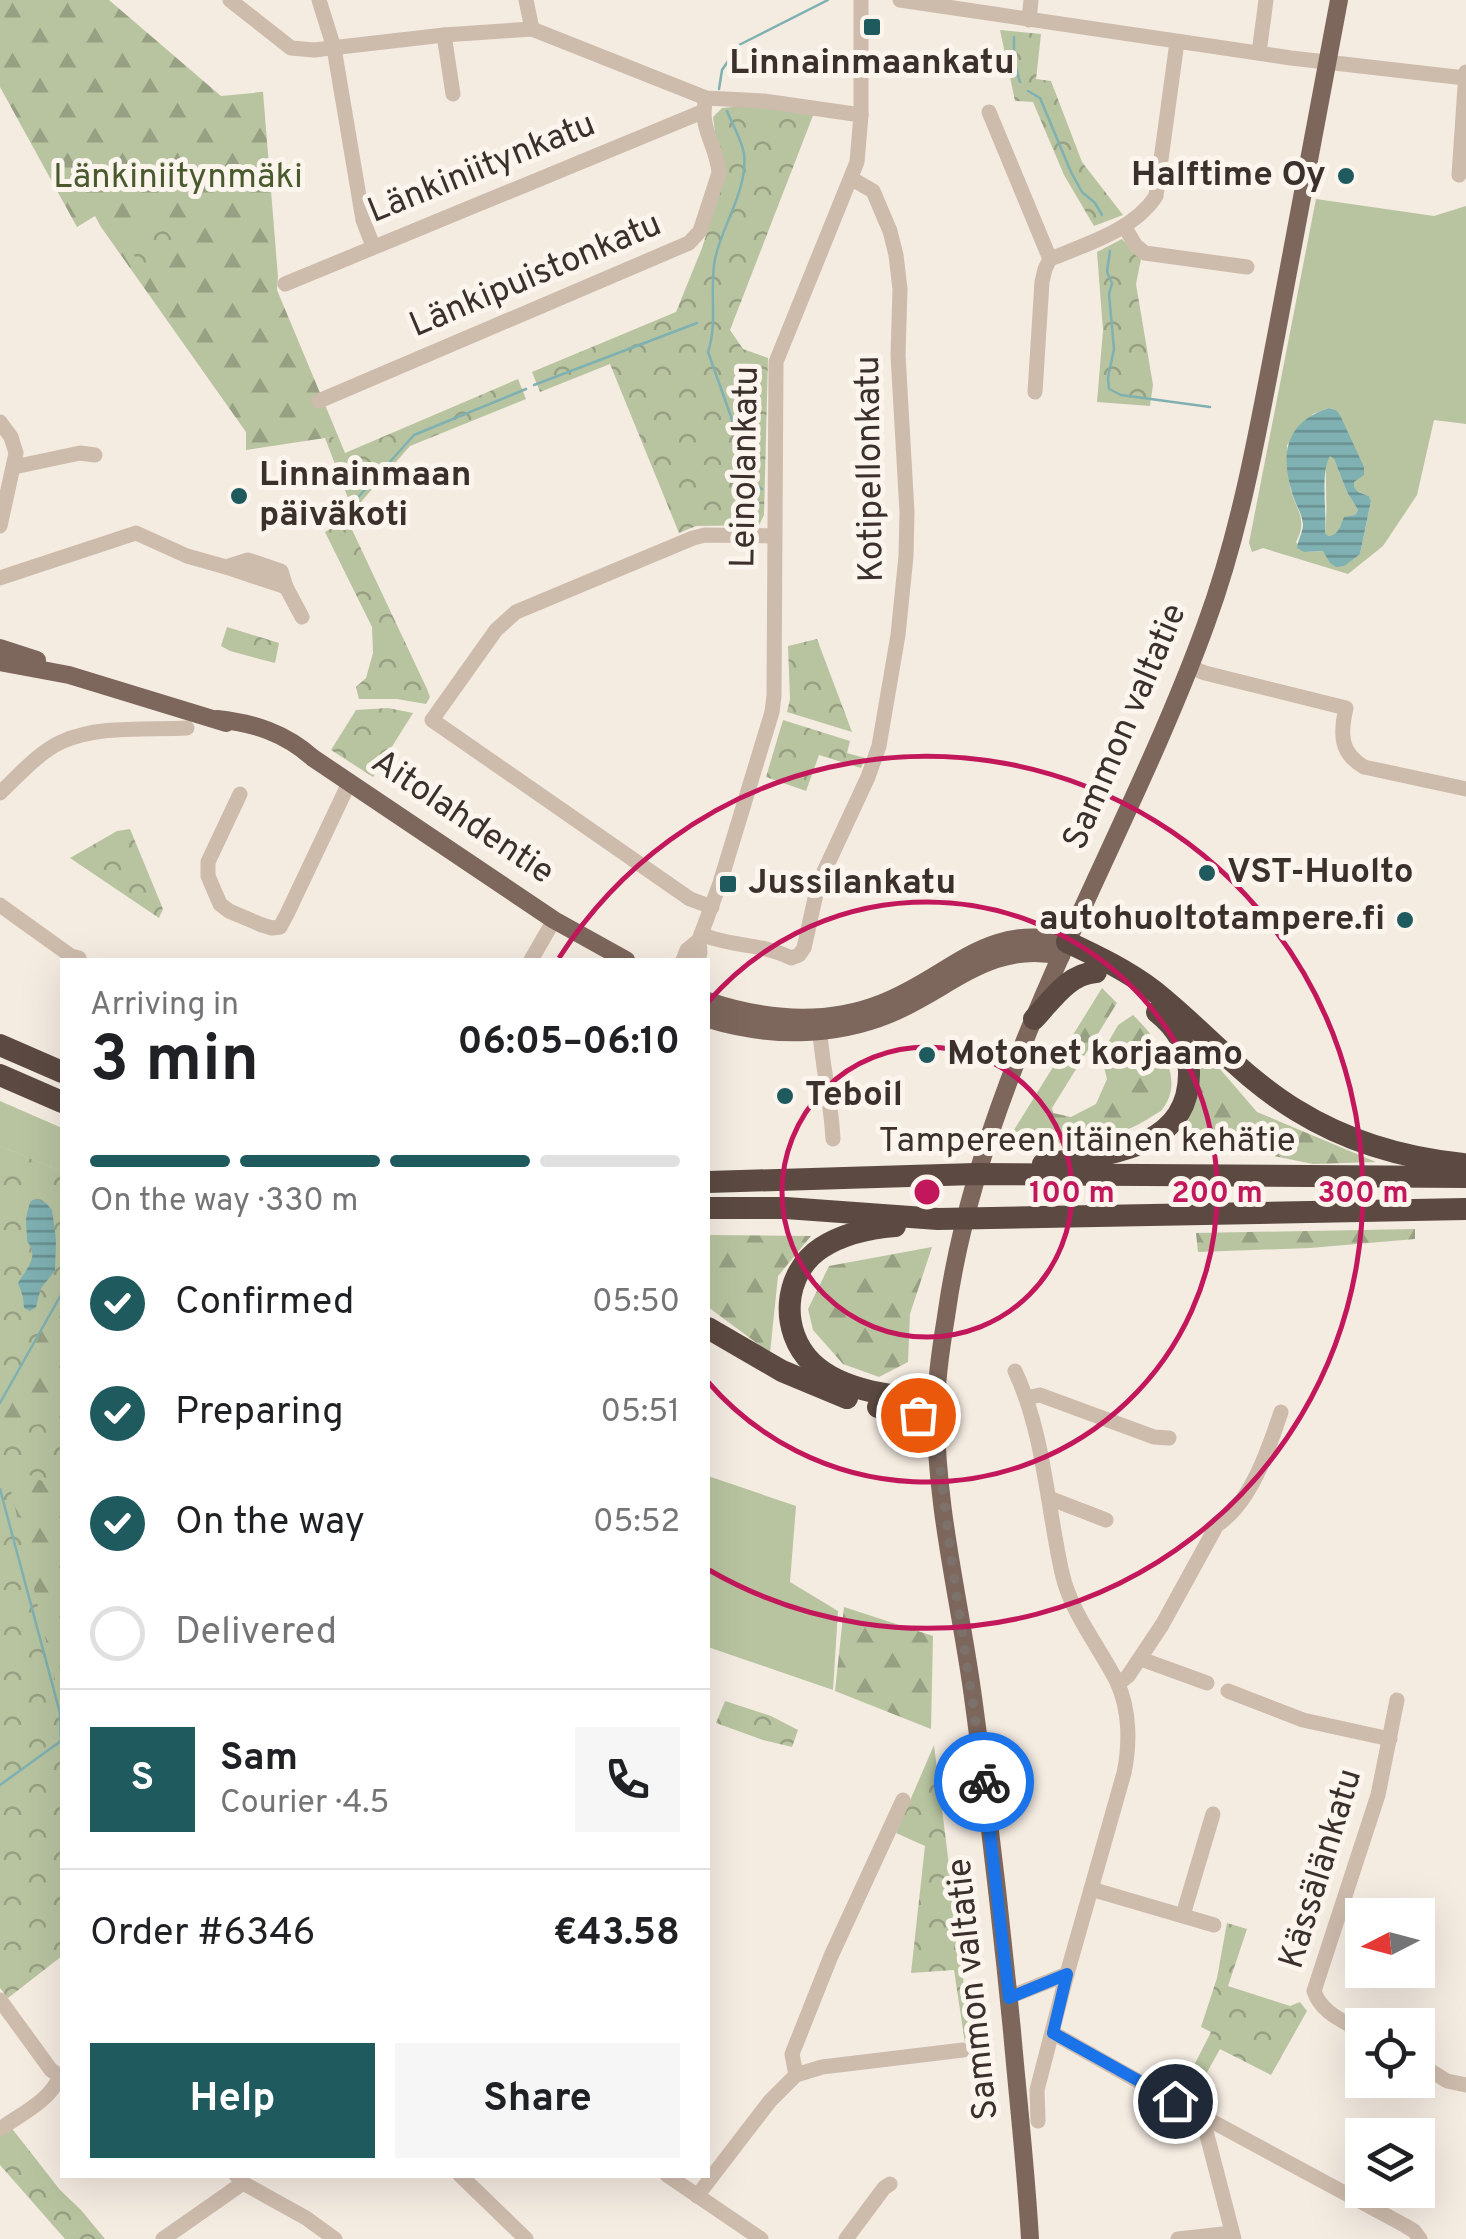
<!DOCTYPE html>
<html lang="en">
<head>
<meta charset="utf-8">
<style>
  :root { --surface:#fff; --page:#f6f6f6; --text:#202124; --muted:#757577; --line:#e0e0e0; --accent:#1f5a5e }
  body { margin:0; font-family:Overpass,sans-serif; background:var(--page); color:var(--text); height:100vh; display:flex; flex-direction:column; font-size:38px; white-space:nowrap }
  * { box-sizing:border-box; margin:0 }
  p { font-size:32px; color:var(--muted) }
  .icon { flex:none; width:55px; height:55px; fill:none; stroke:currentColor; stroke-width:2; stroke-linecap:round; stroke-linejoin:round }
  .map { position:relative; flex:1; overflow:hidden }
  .drawer { position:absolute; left:60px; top:958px; width:650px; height:1220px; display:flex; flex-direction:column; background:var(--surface); border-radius:0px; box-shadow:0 10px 40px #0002 }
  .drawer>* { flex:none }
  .needle { width:65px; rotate:264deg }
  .buttons { position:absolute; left:1345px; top:1898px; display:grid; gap:20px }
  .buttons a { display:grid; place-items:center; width:90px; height:90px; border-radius:0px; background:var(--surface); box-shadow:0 10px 40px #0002; font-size:50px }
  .pin { position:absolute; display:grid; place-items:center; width:85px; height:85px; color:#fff; margin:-42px; border:5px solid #fff; border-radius:50%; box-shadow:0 2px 10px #0007 }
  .courier { position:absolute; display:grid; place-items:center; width:100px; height:100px; margin:-50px; border:8px solid #1a73e8; border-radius:50%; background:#fff; color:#222; box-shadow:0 2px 12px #0007 }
  .headline em { font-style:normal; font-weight:700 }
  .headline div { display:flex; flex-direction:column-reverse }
  .headline { display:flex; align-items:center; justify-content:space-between; height:170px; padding:0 30px }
  h1 { font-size:65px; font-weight:700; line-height:75px }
  .bar { display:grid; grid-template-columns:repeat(4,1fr); gap:15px 10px; align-content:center; height:120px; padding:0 30px }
  .bar i { height:12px; border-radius:8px; background:var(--line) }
  .bar .on { background:var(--accent) }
  .bar p { grid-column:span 4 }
  .line { display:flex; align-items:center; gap:25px; padding:0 30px; border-top:2px solid var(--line) }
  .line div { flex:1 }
  .round { display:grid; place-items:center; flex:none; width:105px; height:105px; border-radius:0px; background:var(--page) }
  ol { padding:0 30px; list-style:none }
  li { display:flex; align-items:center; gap:30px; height:110px }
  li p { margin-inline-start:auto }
  li .icon { padding:10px; border-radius:50%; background:var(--accent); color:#fff; stroke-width:4 }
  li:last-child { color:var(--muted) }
  li i { width:55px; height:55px; border:5px solid var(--line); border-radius:50% }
  .button { display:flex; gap:20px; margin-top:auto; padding:20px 30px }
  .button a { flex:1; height:115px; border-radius:0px; background:var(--accent); color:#fff; font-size:40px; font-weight:700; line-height:115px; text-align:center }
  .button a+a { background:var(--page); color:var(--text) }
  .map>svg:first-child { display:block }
  .green { fill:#b8c4a0; fill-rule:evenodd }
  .forest { fill:url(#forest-firs) }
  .park { fill:url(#park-crowns) }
  .water { fill:url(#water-rules); fill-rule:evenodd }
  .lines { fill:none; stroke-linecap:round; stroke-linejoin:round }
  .stream { stroke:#7fb0b2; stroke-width:2.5 }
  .minor { stroke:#cdbbac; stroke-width:15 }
  .major { stroke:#7d675c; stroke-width:18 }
  .highway { stroke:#5c4a42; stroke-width:22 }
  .done { stroke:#7c716b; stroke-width:10; stroke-dasharray:0 18 }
  .route { stroke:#1a73e8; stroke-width:12 }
  .ring { fill:none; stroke:#c2185b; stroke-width:5 }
  .poi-dot { fill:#1f5a5e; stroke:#fbf5ee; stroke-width:4 }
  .labels { text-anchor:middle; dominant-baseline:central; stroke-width:10; stroke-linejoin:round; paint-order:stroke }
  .poi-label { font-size:35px; font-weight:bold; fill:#3b302b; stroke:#fbf5ee; text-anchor:start }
  .street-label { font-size:35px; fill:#3b302b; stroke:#fbf5ee }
  .park-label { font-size:35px; fill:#4a5a2e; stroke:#fbf5ee }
  .centre { fill:#c2185b; stroke:#fbf5ee; stroke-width:5 }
  .ring-label { font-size:30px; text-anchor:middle; font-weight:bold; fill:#c2185b; stroke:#fbf5ee; stroke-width:10; stroke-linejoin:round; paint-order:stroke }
</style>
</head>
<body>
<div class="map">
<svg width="1466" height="2239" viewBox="0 0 1466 2239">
  <defs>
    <pattern id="forest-firs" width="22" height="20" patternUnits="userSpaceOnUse" patternTransform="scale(2.5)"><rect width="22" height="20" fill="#b8c4a0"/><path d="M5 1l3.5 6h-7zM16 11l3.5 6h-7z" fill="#97a083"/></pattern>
    <pattern id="park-crowns" width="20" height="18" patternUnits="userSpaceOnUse" patternTransform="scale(2.5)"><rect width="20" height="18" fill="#b8c4a0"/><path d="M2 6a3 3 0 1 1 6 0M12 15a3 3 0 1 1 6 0" fill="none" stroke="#97a083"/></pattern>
    <pattern id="water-rules" width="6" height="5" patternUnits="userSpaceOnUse" patternTransform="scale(2.5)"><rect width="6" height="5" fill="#7fb0b2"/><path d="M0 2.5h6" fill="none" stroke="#699091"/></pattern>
  </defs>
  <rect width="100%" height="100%" fill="#f4ebe1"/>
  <g class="green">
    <path d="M1316,199L1434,216L1466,206V424L1434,420L1417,495L1383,546L1348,574L1263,548L1252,552L1249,543ZM1329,408L1336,410L1353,487L1358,492L1369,496L1371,501L1360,554L1330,563L1324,551L1304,552L1296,542C1309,519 1295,509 1290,487C1288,473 1288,459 1287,445L1313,414Z"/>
    <path d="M1330,455L1334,459L1347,492L1358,510L1355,515L1344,518L1337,533L1333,536H1327L1325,533C1328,508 1325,483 1326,458Z"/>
    <polygon points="0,1101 62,1128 62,1172 0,1146"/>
    <polygon points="708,1476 796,1506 790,1582 838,1611 833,1690 708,1647"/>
  </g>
  <g class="forest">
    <polygon points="0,0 109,0 221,96 263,92 278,277 277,290 338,436 246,450 246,432 101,227 95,216 77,227 0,87"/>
    <path d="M1102,988L1117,1003L1052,1108L1053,1113L1071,1117L1096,1104L1107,1079L1101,1055L1118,1025L1133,1015C1157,1038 1188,1079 1161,1111C1159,1112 1149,1118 1148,1119C1110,1142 1061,1149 1018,1139L1014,1130Z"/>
    <polygon points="1199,1060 1213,1061 1257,1112 1376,1162 1313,1164 1182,1137 1198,1093"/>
    <polygon points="0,1146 62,1172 62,1853 0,1883"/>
    <polygon points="1415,1229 1415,1239 1310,1248 1198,1252 1196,1233"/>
    <polygon points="708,1235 811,1236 778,1276 770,1353 708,1307"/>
    <polygon points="932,1247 910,1314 908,1362 879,1377 843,1364 813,1330 808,1309 829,1266"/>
    <polygon points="844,1607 933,1636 931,1729 835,1691"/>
  </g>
  <g class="park">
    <polygon points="1000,30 1041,34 1036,79 1051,81 1082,162 1123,215 1094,226 1064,175 1033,102 1015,101"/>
    <polygon points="743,106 814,113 730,330 743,349 768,358 764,515 759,525 696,526 679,533 610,364 540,392 532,372 676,312 702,248 722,185 713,117 722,108"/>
    <polygon points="161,223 174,242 174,247 161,260 159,266 152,270 140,263 130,250 132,227 139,224"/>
    <polygon points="1122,239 1141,259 1136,284 1153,385 1150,406 1097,402 1103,330 1097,252"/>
    <polygon points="518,379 526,399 410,446 353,511 325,438 338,436 345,453"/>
    <polygon points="347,519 427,689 430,697 426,704 397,699 359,699 356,687 366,678 373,653 372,627 325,532"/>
    <polygon points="227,627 279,643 275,663 230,651 221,646"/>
    <polygon points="817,639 852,732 787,712 790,699 788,646"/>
    <polygon points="388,708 413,713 373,777 331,750 356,710"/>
    <polygon points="783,720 850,741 847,753 865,758 861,768 819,755 806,791 766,777"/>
    <polygon points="130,829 163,909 159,918 70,858 117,831"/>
    <polygon points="0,1146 62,1172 62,1291 0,1413"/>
    <polygon points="0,1417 33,1425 62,1421 62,1491 30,1475 7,1473 62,1710 62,1956 8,1998 0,1988"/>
    <polygon points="725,1701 771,1716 798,1730 792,1747 763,1740 716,1723"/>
    <polygon points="934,1745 971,2042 965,2043 954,1970 911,1973 925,1846 896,1833"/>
    <polygon points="1227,1923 1247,1929 1228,1986 1290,2006 1300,2002 1307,2011 1271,2075 1220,2049 1190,2103 1178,2097 1211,2032 1201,2027 1217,1978"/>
    <polygon points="10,2126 60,2190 81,2210 105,2239 65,2239 0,2165 0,2135"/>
  </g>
  <g class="water">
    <path d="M1329,408L1336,410L1340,415L1364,467V475L1354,482V487L1358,492L1369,496L1371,501L1360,554L1344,566L1336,567L1330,563L1323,551L1304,552L1297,548C1298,540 1303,532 1303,524C1302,514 1295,503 1292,493C1280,452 1286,422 1329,408ZM1330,456L1334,459L1347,492L1358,510L1355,515L1344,517C1340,526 1338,536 1328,536L1325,533C1327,511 1320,473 1330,456Z"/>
    <path d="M36,1199L46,1203L52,1210L56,1240L55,1271L41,1288L36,1307L30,1311L24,1308L23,1297L18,1283C26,1269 40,1257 27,1241C27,1222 23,1222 31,1201Z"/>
  </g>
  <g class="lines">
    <g class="stream">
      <polyline points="1014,37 1014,61 1020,82"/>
      <polyline points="719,89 722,70 739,45 828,0"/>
      <polyline points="1028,91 1040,98 1071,172 1082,192 1095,203 1102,215"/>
      <path d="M727,111C732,124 742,140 744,154C748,190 722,225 715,259C709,289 718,323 708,352L755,484L762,489"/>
      <polyline points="1110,251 1107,272 1112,283 1109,294 1114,349 1108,378 1109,389 1121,395 1210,407"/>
      <polyline points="534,385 697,323"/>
      <polyline points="352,504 414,435 526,389"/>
      <polyline points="312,520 340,509"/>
      <polyline points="0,1403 62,1293"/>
      <polyline points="0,1489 60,1713 61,1741 0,1785"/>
    </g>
    <g class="minor">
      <polyline points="230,0 291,48 314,50 444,35 532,29 706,98 764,101 861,115"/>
      <polyline points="319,0 334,48 363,220 373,246"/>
      <polyline points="526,0 532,29"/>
      <polyline points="900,0 1291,58 1465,78"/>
      <polyline points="1029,20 1031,0"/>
      <polyline points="444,35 453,94"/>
      <polyline points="1259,53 1266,0"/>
      <polyline points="989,112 1050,259"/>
      <polyline points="1459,175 1466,72"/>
      <polyline points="1124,226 1136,246 1145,253 1247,267"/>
      <polyline points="285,284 702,112"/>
      <path d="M1035,392L1042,282L1045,269L1050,259C1087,244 1134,230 1156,196L1177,42"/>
      <path d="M319,401L689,243L700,231L719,173C717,145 698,128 706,98"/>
      <polyline points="0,422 11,437 16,453 0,526"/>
      <polyline points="14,467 80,453 95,455"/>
      <polyline points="226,567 286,587"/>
      <polyline points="0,578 136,533 187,556 226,567 248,560 281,571 286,587 302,617"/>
      <path d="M1190,667L1205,673L1346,708C1340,734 1340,753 1364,767L1466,789"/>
      <path d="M0,793C19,775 38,753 61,742C99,725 146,730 187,728"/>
      <polyline points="240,794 208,862 208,876 220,904 229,911 262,925 272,928 280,927 287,914 350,781"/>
      <polyline points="0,905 71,956 79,958"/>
      <polyline points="712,907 690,899 432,720 496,630 516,612 693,538 705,535 773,536"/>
      <path d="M701,934C730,947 763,943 791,958L799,955L804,948L816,894L822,876L868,777L879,746L898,635L906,556L907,512L898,355L900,289L896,255L890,231L873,191L852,179"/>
      <polyline points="531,960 554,920"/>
      <polyline points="683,960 687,950 699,940"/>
      <polyline points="698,960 700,953 699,940 720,883 772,712 774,696 776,362 857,162 861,115 861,0"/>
      <path d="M819,1021C821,1061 831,1099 833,1139"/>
      <path d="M1015,1371C1044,1433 1047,1506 1062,1573C1071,1613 1099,1646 1117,1682C1130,1710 1130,1744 1124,1773L1067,1974L1037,2090L1038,2121"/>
      <polyline points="1026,1398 1040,1395 1154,1437 1169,1438"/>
      <polyline points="1049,1498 1106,1520"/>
      <polyline points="1141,1659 1207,1683"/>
      <path d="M1118,1684L1128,1676L1162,1625L1217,1525C1251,1503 1269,1448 1281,1412"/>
      <polyline points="1228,1691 1303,1720 1390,1739"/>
      <polyline points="1091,1889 1214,1925"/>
      <polyline points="1183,1915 1213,1814"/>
      <polyline points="1009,1997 1067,1974"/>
      <polyline points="0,2000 51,2070 60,2076"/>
      <path d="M1362,2032C1344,2021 1321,2013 1314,1991L1378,1795L1397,1700"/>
      <polyline points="1053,2033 1184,2107"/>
      <polyline points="1418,2063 1447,2081 1466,2085"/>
      <polyline points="796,2075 792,2054 831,1956 903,1800"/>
      <polyline points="1202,2116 1404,2225 1414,2231 1420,2239"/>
      <polyline points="1202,2116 1234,2239"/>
      <path d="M0,2129C21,2114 50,2101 60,2076"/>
      <polyline points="236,2175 243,2183 306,2218 335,2239"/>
      <polyline points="460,2175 526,2239"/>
      <polyline points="667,2175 761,2239"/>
      <polyline points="697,2196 770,2101 796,2075 822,2067 963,2050"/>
      <polyline points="163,2239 243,2183"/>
      <polyline points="846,2239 884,2188 890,2184"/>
      <polyline points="1178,2239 1232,2233"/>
    </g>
    <g class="major">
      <polyline points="0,648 37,660"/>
      <polyline points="0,662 69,675 226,723"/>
      <path d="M217,719C254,723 285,733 313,758L554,920L626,960"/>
      <path d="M708,1001C765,1020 824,1026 882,1003C950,977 986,921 1067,942"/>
      <path d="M708,1019C767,1037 832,1038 890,1014C950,989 991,940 1061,956"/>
      <path d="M1030,2239C1026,2169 1018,2100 1012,2031C1001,1919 988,1808 973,1697C960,1601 935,1506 936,1409C936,1379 941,1347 946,1317C980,1069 1122,855 1206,624C1241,529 1258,430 1277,331C1298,221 1318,110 1339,0"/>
    </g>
    <g class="highway">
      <path d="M1067,942C1097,956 1128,971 1154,991C1203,1030 1243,1078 1296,1110C1346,1141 1403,1158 1463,1164"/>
      <path d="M1034,1019C1052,1000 1068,974 1096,972"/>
      <polyline points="0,1045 62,1072"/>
      <polyline points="0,1075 62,1102"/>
      <path d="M1043,1164C1101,1155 1191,1152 1189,1071C1188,1047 1176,1027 1157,1012"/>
      <polyline points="708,1182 975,1174 1466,1177"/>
      <polyline points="708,1208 786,1208 938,1219 1466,1209"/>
      <path d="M895,1226C869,1228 844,1233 821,1248C783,1273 779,1331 812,1363C842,1392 896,1397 936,1399"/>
      <polyline points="708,1328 782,1371 847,1398"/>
      <polyline points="878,1407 936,1418"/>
    </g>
  </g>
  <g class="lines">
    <path class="done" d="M918,1415L936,1418C945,1540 968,1661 984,1782"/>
    <polyline class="route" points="984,1782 1009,1998 1067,1974 1053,2033 1175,2101"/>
  </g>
  <g class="ring">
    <circle cx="927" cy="1192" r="145"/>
    <path d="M708 1002A290 290 0 1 1 708 1382"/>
    <path d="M559 958A436 436 0 1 1 709 1570"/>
  </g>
  <g class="poi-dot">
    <rect x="862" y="17" width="20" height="20" rx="5"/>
    <circle cx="1346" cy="176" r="10"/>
    <circle cx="239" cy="496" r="10"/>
    <circle cx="1207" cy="873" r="10"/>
    <rect x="718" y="874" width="20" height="20" rx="5"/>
    <circle cx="1405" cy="920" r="10"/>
    <circle cx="927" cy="1055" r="10"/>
    <circle cx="785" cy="1096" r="10"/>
  </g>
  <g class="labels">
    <g class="poi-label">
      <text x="872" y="64" text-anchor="middle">Linnainmaankatu</text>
      <text x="1326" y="176" text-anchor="end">Halftime Oy</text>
      <text x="259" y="476">Linnainmaan<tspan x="259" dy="40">päiväkoti</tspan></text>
      <text x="1227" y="873">VST-Huolto</text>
      <text x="748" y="884">Jussilankatu</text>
      <text x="1385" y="920" text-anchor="end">autohuoltotampere.fi</text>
      <text x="947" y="1055">Motonet korjaamo</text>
      <text x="805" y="1096">Teboil</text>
    </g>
    <g class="street-label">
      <text transform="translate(482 169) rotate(-22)">Länkiniitynkatu</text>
      <text transform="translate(536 276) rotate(-23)">Länkipuistonkatu</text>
      <text transform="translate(746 467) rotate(-89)">Leinolankatu</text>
      <text transform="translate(871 469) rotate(-91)">Kotipellonkatu</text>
      <text transform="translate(1126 727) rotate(-67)">Sammon valtatie</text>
      <text transform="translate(462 818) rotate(34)">Aitolahdentie</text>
      <text x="1087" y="1142">Tampereen itäinen kehätie</text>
      <text transform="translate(1322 1869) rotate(-73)">Kässälänkatu</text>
      <text transform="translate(974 1989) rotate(-96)">Sammon valtatie</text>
    </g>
    <g class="park-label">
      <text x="178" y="178">Länkiniitynmäki</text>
    </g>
  </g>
  <circle cx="927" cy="1192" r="15" class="centre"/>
  <g class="ring-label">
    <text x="1072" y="1202">100 m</text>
    <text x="1217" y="1202">200 m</text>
    <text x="1363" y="1202">300 m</text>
  </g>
</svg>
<div class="buttons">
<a><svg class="needle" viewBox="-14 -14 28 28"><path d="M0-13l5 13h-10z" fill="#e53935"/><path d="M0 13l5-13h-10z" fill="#757577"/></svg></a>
<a><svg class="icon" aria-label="locate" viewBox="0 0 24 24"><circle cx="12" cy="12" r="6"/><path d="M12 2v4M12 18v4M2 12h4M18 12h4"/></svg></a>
<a><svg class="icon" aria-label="layers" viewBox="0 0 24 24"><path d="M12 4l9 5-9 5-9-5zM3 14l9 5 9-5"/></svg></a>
</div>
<div class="pin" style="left:918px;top:1415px;background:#ea580c"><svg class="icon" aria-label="bag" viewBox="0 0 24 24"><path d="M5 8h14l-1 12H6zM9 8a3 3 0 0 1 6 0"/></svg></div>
<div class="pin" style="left:1175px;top:2101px;background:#1f2937"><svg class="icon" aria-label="home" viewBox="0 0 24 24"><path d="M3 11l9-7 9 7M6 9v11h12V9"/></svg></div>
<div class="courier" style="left:984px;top:1782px"><svg class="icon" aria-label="bike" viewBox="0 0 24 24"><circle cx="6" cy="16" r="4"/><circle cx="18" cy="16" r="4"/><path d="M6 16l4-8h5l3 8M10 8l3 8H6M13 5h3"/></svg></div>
<section class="drawer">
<div class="headline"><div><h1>3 min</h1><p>Arriving in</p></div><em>06:05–06:10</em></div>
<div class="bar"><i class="on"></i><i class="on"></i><i class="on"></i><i></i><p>On the way · 330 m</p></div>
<ol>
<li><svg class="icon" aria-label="check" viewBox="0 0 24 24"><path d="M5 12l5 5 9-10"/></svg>Confirmed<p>05:50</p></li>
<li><svg class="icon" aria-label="check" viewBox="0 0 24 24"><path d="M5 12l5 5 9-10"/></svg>Preparing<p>05:51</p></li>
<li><svg class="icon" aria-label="check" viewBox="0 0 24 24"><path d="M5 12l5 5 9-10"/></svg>On the way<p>05:52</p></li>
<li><i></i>Delivered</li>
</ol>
<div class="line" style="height:180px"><b class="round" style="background:var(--accent);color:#fff">S</b><div><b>Sam</b><p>Courier · 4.5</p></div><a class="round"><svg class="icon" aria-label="phone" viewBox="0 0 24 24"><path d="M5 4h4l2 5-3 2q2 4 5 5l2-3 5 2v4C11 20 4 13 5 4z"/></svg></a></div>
<div class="line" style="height:130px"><div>Order #6346</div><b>€43.58</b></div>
<div class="button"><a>Help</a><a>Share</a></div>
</section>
</div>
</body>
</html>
